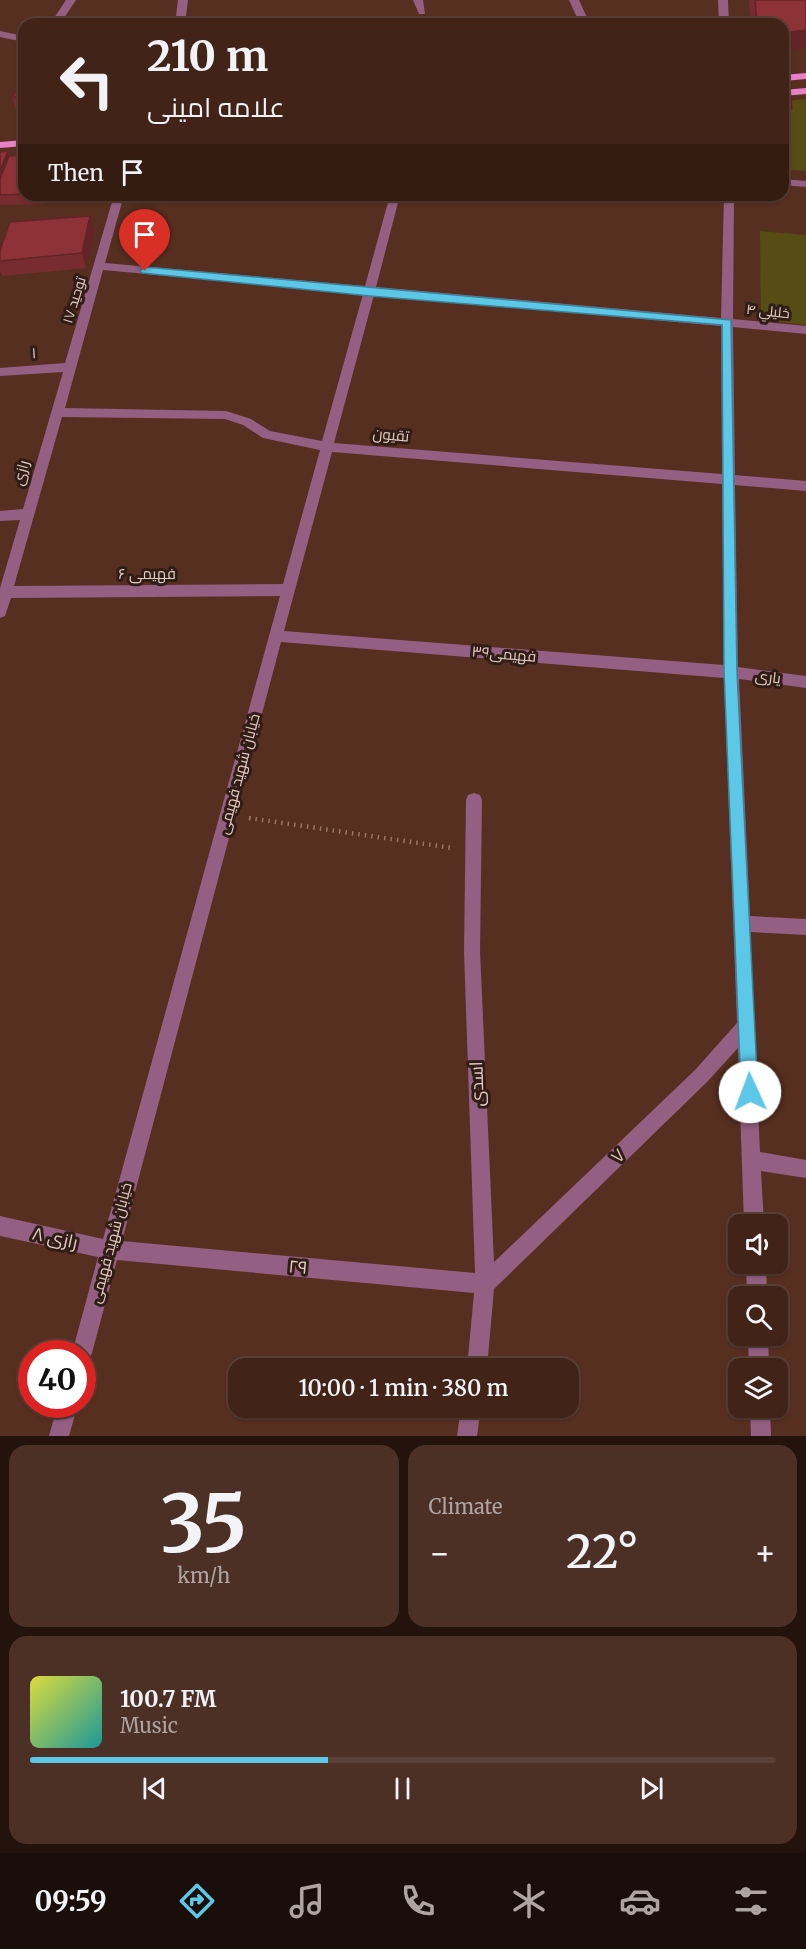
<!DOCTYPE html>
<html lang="en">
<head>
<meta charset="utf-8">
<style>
  :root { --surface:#412318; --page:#4c2f25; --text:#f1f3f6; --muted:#aea4a2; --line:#5a4037; --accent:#5cc7e7 }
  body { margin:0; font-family:Merriweather,Cairo,serif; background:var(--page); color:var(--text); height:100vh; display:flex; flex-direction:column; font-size:22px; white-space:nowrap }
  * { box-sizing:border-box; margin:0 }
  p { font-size:20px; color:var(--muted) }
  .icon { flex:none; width:33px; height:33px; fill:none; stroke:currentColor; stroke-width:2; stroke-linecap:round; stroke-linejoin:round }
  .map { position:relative; height:1436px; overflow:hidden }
  .details { display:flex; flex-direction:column; gap:9px; padding:9px; background:#24130d; flex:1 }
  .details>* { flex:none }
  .top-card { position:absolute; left:18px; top:18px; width:771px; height:183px; border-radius:18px; box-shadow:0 2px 4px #0004,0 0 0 2px var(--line); background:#412318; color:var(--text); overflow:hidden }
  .controls { position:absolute; left:728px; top:1214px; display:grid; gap:12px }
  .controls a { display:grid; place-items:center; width:60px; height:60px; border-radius:12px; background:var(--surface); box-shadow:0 2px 4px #0004,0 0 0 2px var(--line); font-size:30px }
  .speed { position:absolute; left:18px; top:1340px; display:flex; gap:12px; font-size:30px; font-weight:700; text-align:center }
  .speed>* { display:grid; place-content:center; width:78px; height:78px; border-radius:50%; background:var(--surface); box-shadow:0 2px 4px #0004,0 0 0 2px var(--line); line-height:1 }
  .speed .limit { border:9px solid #d22; background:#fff; color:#111 }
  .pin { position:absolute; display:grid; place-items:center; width:51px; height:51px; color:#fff; margin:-62px -26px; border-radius:50% 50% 50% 0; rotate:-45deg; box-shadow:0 0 6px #0007 }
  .pin .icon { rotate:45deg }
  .me { position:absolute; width:66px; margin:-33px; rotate:358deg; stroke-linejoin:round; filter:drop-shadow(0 0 4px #0008) }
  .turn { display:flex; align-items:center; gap:21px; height:126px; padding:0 30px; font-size:27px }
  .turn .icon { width:78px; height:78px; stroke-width:2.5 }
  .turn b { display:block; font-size:42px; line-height:51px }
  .then { display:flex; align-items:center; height:57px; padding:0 30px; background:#0003; gap:12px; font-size:22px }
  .big { font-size:45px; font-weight:600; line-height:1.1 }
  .details .card { flex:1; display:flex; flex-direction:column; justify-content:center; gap:9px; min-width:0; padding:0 21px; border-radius:18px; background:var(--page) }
  .details .dial { align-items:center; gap:0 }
  .dial b { font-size:78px; line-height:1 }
  .song { display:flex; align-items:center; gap:18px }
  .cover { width:72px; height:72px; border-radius:9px; background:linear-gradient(135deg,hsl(60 70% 55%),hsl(180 70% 35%)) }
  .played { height:6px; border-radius:3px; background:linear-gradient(90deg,var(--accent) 40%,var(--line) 40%) }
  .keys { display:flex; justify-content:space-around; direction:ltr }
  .heat { display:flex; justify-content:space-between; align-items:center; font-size:33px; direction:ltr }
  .details .tiles { flex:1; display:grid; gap:9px; grid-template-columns:1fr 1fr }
  .card:last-child { grid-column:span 2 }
  .trip { position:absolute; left:228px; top:1358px; width:351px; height:60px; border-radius:18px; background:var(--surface); box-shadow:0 2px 4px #0004,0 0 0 2px var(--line); font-weight:600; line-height:60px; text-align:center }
  .tab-bar { display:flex; height:96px; justify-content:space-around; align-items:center; background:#1a0e0a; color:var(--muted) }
  .tab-bar .icon { width:42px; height:42px }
  .tab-bar .current { color:var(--accent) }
  .tab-bar b { font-size:27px; color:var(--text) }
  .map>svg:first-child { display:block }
  .green { fill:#564d14 }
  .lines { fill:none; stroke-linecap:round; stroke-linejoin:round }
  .path-far1 { stroke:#98776a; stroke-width:4; stroke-dasharray:1.5 4.5; stroke-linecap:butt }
  .path { stroke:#98776a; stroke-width:4.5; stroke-dasharray:1.5 5; stroke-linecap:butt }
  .minor { fill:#935f82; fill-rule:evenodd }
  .major { fill:#e87fc7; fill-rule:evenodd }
  .wall { fill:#792c30 }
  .shaded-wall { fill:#632427 }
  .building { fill:#8d3338; stroke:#632427; stroke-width:1.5 }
  .route { fill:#5cc7e7; stroke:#3c8196; stroke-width:1.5 }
  .labels { text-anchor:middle; stroke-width:6; stroke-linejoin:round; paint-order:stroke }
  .far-street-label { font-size:14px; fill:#e6ccc3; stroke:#301d16 }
  .street-label { font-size:15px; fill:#e6ccc3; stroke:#301d16 }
  .near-street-label { font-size:18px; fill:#e6ccc3; stroke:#301d16 }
</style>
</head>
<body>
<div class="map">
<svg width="806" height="1436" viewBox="0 0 806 1436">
  <rect width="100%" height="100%" fill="#572f20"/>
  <path class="green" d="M806,99V171L783,169V119L787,101Z
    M760,231L806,235V325L761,320Z"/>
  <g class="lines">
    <path class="path-far1" d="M249,818L254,819"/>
    <path class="path" d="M249,818L452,848"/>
    <path class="minor" d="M66,0H76L60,24H50Z
      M178,0H188L185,24H175Z
      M413,0H423L425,14H419Z
      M569,0H579L590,24H580Z
      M718,0H728L729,24H719Z
      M0,31L24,36V42L0,37Z
      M783,179L806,181V187L783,185Z
      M114,195H124L105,263L365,286L390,195H400L376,287L721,318L724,195H734L733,319L806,326V334L733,327L735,475L806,481V491L735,485L738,667L806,676V688L739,679L750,916L806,919V935L750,932L760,1152L806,1160V1178L761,1171L764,1224H744L738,1048L707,1082L494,1289L487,1368H467L474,1293L117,1260L92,1353L89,1360L82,1363V1353H72L98,1257L0,1236V1216L103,1239L280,596L11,598L5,616L0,618V588L20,520L0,521V511L23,509L63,372L0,376V368L65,363ZM103,270L363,294L322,441L270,431L251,419L226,411L65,408ZM374,295L721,326L722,474L334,443ZM62,417L225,419L243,425L263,438L320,450L283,584L14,586ZM332,452L722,484L724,665L284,631ZM281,642L724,678L737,1023L695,1070L494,1262L480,951L482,800L480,795L474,793L468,795L466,800L464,951L475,1273L122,1241Z
      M746,1263H766L767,1296H747Z
      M748,1335H768L769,1368H749Z
      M58,1404H78L69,1436H49Z
      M461,1407H481L477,1436H457Z
      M750,1407H770L771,1436H751Z"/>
    <path class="major" d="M806,73V79L783,81V75Z
      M806,88V94L783,96V90Z
      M24,140V146L0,148V142Z"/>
  </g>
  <path class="wall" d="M749,0H806L783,24H751Z
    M24,78V112H17L12,97Z
    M783,91L792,109L788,119H783Z
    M8,151L9,156L24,155V195H47L45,204L0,205V152Z
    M95,231L86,268L2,276L0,271V250Z"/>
  <path class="shaded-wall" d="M806,30V48L783,51V33Z
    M8,151L13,166L0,195V171Z
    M42,195H47L45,204Z
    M90,216L95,231L86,268L82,253Z"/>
  <path class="building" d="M755,0H806V30L783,33V24H757Z
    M24,78V97H12Z
    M790,90L792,109L783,108V91Z
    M8,151L0,171V152Z
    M24,155V194L0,195V179L9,156Z
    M90,216L82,253L0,261V250L10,222Z"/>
  <path class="route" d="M145,267L731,320L737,672L758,1092L756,1098L750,1101L744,1098L741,1092L724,672L722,325L370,296L142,273L140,271Z"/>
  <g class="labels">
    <g class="far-street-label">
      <text transform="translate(74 300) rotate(-73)" y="5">توحید ۱۷</text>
      <text transform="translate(768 311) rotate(6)" y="5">خليلي ۴</text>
    </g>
    <g class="street-label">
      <text transform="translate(34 353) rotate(-4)" y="5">۱</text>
      <text transform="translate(391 435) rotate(5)" y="5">تقیون</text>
      <text transform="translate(21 473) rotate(-75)" y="5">رازی</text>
      <text x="147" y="579">فهیمی ۶</text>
      <text transform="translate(504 654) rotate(5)" y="5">فهیمی۳۹</text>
      <text transform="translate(768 677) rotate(7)" y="5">یاری</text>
      <text transform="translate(239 774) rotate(-75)" y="5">خیابان شهید فهیمی</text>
      <text transform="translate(111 1243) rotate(-75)" y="5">خیابان شهید فهیمی</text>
    </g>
    <g class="near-street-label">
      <text transform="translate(477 1084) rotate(-92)" y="6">اسدی</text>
      <text transform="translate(618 1156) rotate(-44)" y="6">۷</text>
      <text transform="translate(55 1238) rotate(12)" y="6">رازی ۸</text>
      <text transform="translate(298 1267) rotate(5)" y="6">۲۹</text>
    </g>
  </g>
</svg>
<div class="controls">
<a><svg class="icon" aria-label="sound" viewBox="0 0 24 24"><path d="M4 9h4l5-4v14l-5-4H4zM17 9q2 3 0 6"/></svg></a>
<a><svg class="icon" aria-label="search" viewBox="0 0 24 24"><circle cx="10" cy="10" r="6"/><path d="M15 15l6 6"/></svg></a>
<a><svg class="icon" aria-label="layers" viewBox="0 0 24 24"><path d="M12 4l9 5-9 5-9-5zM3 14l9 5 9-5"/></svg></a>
</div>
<div class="speed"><div class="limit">40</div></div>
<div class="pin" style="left:145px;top:271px;background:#d93025"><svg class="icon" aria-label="arrive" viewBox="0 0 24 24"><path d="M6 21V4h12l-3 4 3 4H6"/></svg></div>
<svg class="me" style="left:750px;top:1092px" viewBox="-20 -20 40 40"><circle r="19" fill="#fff"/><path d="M0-13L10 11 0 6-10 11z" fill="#5cc7e7"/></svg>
<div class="trip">10:00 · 1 min · 380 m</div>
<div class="top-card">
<div class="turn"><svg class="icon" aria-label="left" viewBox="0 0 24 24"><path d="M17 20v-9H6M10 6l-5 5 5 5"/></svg><div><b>210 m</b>علامه امینی</div></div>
<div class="then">Then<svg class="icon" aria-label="arrive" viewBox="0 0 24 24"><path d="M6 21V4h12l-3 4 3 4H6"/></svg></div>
</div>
</div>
<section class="details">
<div class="tiles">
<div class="card dial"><b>35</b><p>km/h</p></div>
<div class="card"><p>Climate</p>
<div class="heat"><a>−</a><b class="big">22°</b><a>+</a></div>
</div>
<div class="card">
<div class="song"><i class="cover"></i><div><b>100.7 FM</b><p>Music</p></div></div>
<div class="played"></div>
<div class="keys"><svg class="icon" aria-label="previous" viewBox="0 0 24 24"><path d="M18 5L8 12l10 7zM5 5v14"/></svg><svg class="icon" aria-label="pause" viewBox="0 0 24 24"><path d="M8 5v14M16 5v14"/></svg><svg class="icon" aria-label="next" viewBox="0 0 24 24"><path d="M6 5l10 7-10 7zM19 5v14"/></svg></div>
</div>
</div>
</section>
<nav class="tab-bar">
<b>09:59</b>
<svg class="icon current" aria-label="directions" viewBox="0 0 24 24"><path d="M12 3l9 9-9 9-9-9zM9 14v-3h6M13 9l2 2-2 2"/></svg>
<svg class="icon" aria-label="music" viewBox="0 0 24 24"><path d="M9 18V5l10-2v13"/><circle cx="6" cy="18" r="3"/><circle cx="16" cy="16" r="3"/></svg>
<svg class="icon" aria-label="phone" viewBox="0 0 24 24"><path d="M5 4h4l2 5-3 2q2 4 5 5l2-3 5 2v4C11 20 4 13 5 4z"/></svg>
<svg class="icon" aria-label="climate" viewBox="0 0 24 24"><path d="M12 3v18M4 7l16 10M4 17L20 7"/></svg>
<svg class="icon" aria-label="car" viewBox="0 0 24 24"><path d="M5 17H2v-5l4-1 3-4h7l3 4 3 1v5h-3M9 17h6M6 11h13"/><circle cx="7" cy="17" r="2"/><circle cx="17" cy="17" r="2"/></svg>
<svg class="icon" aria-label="filters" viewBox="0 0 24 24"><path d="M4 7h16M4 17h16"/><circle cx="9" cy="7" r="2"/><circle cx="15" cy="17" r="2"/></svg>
</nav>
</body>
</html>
